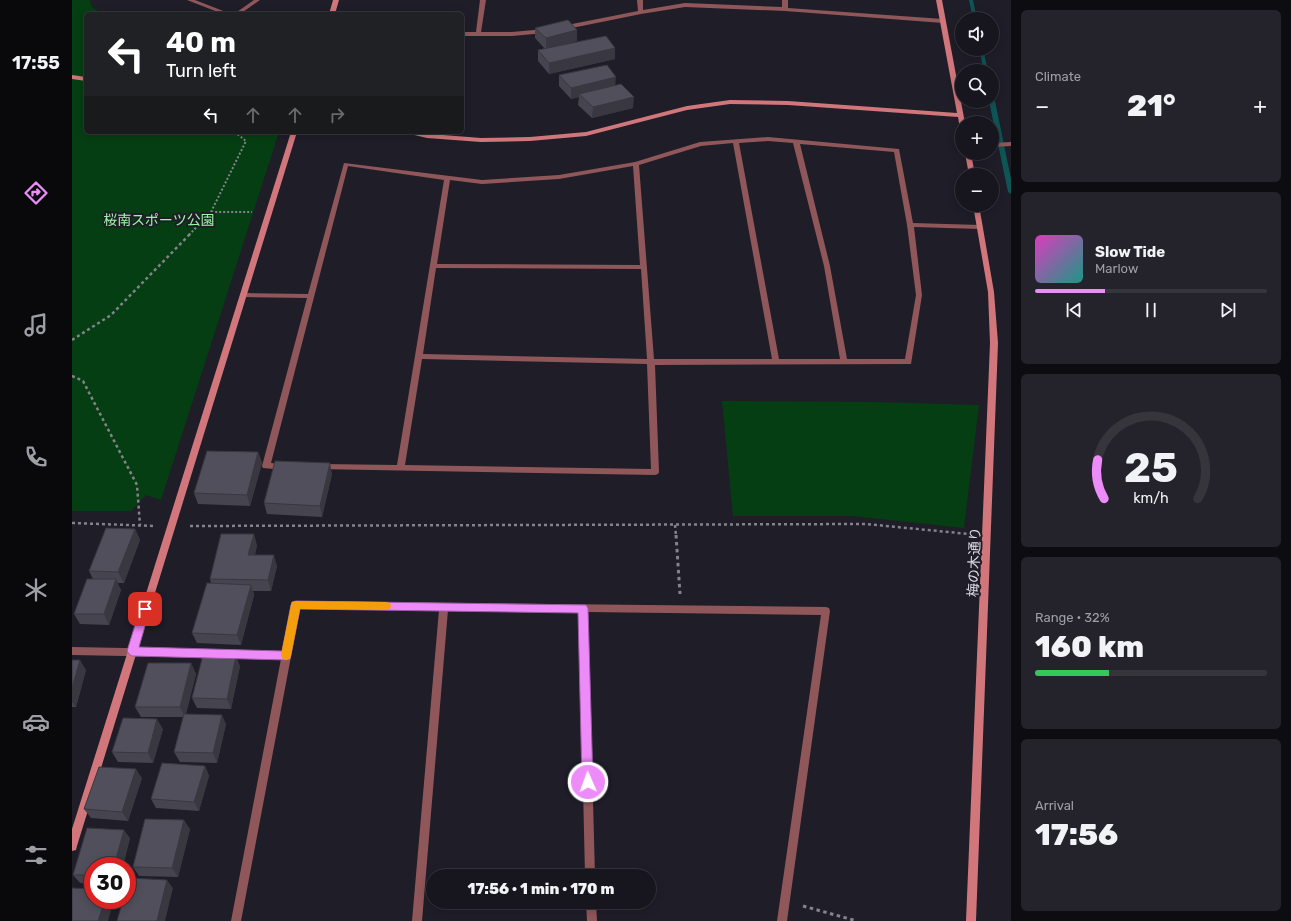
<!DOCTYPE html>
<html lang="en">
<head>
<meta charset="utf-8">
<style>
  :root { --surface:#17161e; --page:#24232b; --text:#f1f3f6; --muted:#9e9fa4; --line:#36353c; --accent:#ed8cf9 }
  body { margin:0; font-family:Rubik,"Noto Sans JP",sans-serif; background:var(--page); color:var(--text); height:100vh; display:flex; flex-direction:column; font-size:15px; white-space:nowrap }
  * { box-sizing:border-box; margin:0 }
  p { font-size:13px; color:var(--muted) }
  .icon { flex:none; width:22px; height:22px; fill:none; stroke:currentColor; stroke-width:2; stroke-linecap:round; stroke-linejoin:round }
  .map { position:relative; flex:1; overflow:hidden }
  .sheet { display:flex; flex-direction:column; gap:10px; padding:10px; background:#0d0c10; width:280px }
  .sheet>* { flex:none }
  .banner { position:absolute; left:12px; top:12px; width:380px; height:122px; border-radius:6px; box-shadow:0 2px 10px #0003,0 0 0 1px var(--line); background:#202124; color:#fff; overflow:hidden }
  .buttons { position:absolute; left:883px; top:12px; display:grid; gap:8px }
  .buttons a { display:grid; place-items:center; width:44px; height:44px; border-radius:50%; background:var(--surface); box-shadow:0 2px 10px #0003,0 0 0 1px var(--line); font-size:20px }
  .speed { position:absolute; left:12px; top:857px; display:flex; gap:8px; font-size:20px; font-weight:700; text-align:center }
  .speed>* { display:grid; place-content:center; width:52px; height:52px; border-radius:50%; background:var(--surface); box-shadow:0 2px 10px #0003,0 0 0 1px var(--line); line-height:1 }
  .speed .limit { border:6px solid #d22; background:#fff; color:#111 }
  .pin { position:absolute; display:grid; place-items:center; width:34px; height:34px; color:#fff; margin:-17px; border-radius:8px; box-shadow:0 2px 6px #0006 }
  .me { position:absolute; width:44px; margin:-22px; rotate:358deg; stroke-linejoin:round; filter:drop-shadow(0 0 3px #0008) }
  .turn { display:flex; align-items:center; gap:14px; height:84px; padding:0 16px; font-size:18px }
  .turn .icon { width:52px; height:52px; stroke-width:2.5 }
  .turn b { display:block; font-size:28px; line-height:34px }
  .lanes { display:flex; align-items:center; height:38px; padding:0 16px; background:#0003; justify-content:center; gap:20px; direction:ltr }
  .lanes .off { opacity:.35 }
  .big { font-size:30px; font-weight:800; line-height:1.1 }
  .sheet .widget { flex:1; display:flex; flex-direction:column; justify-content:center; gap:6px; min-width:0; padding:0 14px; border-radius:6px; background:var(--page) }
  .sheet .dial { align-items:center; gap:0 }
  .dial svg { height:104px; overflow:visible; fill:none; stroke:var(--line); stroke-width:7; stroke-linecap:round; text-anchor:middle }
  .dial text { fill:var(--text); stroke:none }
  .song { display:flex; align-items:center; gap:12px }
  .cover { width:48px; height:48px; border-radius:6px; background:linear-gradient(135deg,hsl(310 70% 55%),hsl(170 70% 35%)) }
  .played { height:4px; border-radius:2px; background:linear-gradient(90deg,var(--accent) 30%,var(--line) 30%) }
  .keys { display:flex; justify-content:space-around; direction:ltr }
  .heat { display:flex; justify-content:space-between; align-items:center; font-size:22px; direction:ltr }
  .charge { height:6px; border-radius:3px; background:linear-gradient(90deg,#34c759 32%,var(--line) 0) }
  .trip { position:absolute; left:354px; top:869px; width:230px; height:40px; border-radius:20px; background:var(--surface); box-shadow:0 2px 10px #0003,0 0 0 1px var(--line); font-weight:800; line-height:40px; text-align:center }
  main { display:flex; flex:1; min-height:0 }
  .menu { display:flex; flex-direction:column; width:72px; justify-content:space-around; align-items:center; background:#09090c; color:var(--muted) }
  .menu .icon { width:28px; height:28px }
  .menu .selected { color:var(--accent) }
  .menu b { font-size:18px; color:var(--text) }
  .map>svg:first-child { display:block }
  .green { fill:#063e13 }
  .lines { fill:none; stroke-linecap:round; stroke-linejoin:round }
  .stream { fill:#0e5556; fill-rule:evenodd }
  .path-far2 { stroke:#84838c; stroke-width:2; stroke-dasharray:2 2; stroke-linecap:butt }
  .path-far1 { stroke:#84838c; stroke-width:2.5; stroke-dasharray:3 3; stroke-linecap:butt }
  .path { stroke:#84838c; stroke-width:3; stroke-dasharray:3.5 3.5; stroke-linecap:butt }
  .street { fill:#90575a; fill-rule:evenodd }
  .secondary { fill:#d1767b; fill-rule:evenodd }
  .wall { fill:#46444f }
  .shaded-wall { fill:#393740 }
  .building { fill:#514f5c; stroke:#393740 }
  .route { fill:#ed8cf9; stroke:#9a5ba2 }
  .slow { fill:#f59e0b }
  .labels { text-anchor:middle; stroke-width:4; stroke-linejoin:round; paint-order:stroke }
  .park-label { font-size:14px; fill:#9bf5a5; stroke:#1f1d28 }
  .street-label { font-size:14px; fill:#dedde5; stroke:#1f1d28 }
</style>
</head>
<body>
<main>
<nav class="menu">
<b>17:55</b>
<svg class="icon selected" aria-label="directions" viewBox="0 0 24 24"><path d="M12 3l9 9-9 9-9-9zM9 14v-3h6M13 9l2 2-2 2"/></svg>
<svg class="icon" aria-label="music" viewBox="0 0 24 24"><path d="M9 18V5l10-2v13"/><circle cx="6" cy="18" r="3"/><circle cx="16" cy="16" r="3"/></svg>
<svg class="icon" aria-label="phone" viewBox="0 0 24 24"><path d="M5 4h4l2 5-3 2q2 4 5 5l2-3 5 2v4C11 20 4 13 5 4z"/></svg>
<svg class="icon" aria-label="climate" viewBox="0 0 24 24"><path d="M12 3v18M4 7l16 10M4 17L20 7"/></svg>
<svg class="icon" aria-label="car" viewBox="0 0 24 24"><path d="M5 17H2v-5l4-1 3-4h7l3 4 3 1v5h-3M9 17h6M6 11h13"/><circle cx="7" cy="17" r="2"/><circle cx="17" cy="17" r="2"/></svg>
<svg class="icon" aria-label="filters" viewBox="0 0 24 24"><path d="M4 7h16M4 17h16"/><circle cx="9" cy="7" r="2"/><circle cx="15" cy="17" r="2"/></svg>
</nav>
<div class="map">
<svg width="939" height="921" viewBox="0 0 939 921">
  <rect width="100%" height="100%" fill="#1f1d28"/>
  <path class="green" d="M0,0H18L20,7L31,14H14V132H207L89,500L74,495L59,511H0Z
    M650,401L803,402L907,405L892,528L780,516H661Z"/>
  <g class="lines">
    <path class="stream" d="M897,0H901L905,19H901Z
      M907,49H911L916,71H912Z
      M920,99L923,101L939,179V194L936,192L917,101H920Z"/>
    <path class="path-far2" d="M139,212L174,141L163,132
      M117,235L139,212H180"/>
    <path class="path-far1" d="M0,340L39,315L118,234
      M0,376L11,381L65,485L68,525
      M0,523L83,526
      M603,525L604,536
      M118,526L794,524L897,534"/>
    <path class="path" d="M604,535L608,594
      M731,906L785,921"/>
    <path class="street" d="M115,0H123L159,14H151Z
      M182,0H188L168,14H162Z
      M408,0H414L409,32H440L473,29L476,31L473,33L440,36H390V32H404Z
      M565,0H571V10L613,3L710,7V0H716V8L871,19L874,21L871,23L713,11L613,7L569,14L490,30L487,28L490,26L566,11Z
      M696,137L827,149L841,223L908,225L911,227L908,229L842,227L850,295L839,364L583,365L587,472L586,474L583,475L245,469L244,467L245,465L248,464L325,465L372,180L276,166L199,463L216,465L217,467L216,469L213,470L191,468L190,466L235,298L171,297L168,295L171,293L236,294L272,163L410,180L487,175L563,162L628,142ZM696,141L721,143L752,266L768,359H707L667,143ZM661,143L700,359H582L567,165L629,146ZM728,144L822,152L835,225L844,295L833,359H775L758,266ZM561,166L568,265L365,264L378,180L410,184L487,179ZM364,268L569,269L575,359L351,354ZM350,359L575,364L579,469L333,465Z
      M939,142V146L920,147V143Z
      M224,601L754,607L757,608L758,611L715,921H705L749,615L516,612L523,876H513L507,612L376,610L350,921H340L367,610L228,609L169,921H159L209,659L0,655V647L211,651L220,605L221,602Z
      M514,902H524L525,921H515Z"/>
    <path class="secondary" d="M261,0H267L263,14H257Z
      M864,0H870L893,123H890V125L887,123L886,117L716,105L658,104L615,110L514,136L458,141L409,142L355,138L334,133L333,132L409,138L458,137L514,132L615,106L658,100L716,101L885,113Z
      M0,75L14,77V81L0,79Z
      M219,132H225L5,846L4,850L0,851V829Z
      M893,153H899L903,175H897Z
      M901,205H907L922,292L926,343L904,921H894L918,343L916,292Z"/>
  </g>
  <path class="wall" d="M463,28L505,41L486,46L543,48V59L477,74L466,61V50L473,49L463,38Z
    M487,75L544,85L561,108L520,118L506,105L507,97L499,99L487,86Z
    M186,452L190,463L178,506L126,504L122,493Z
    M260,474L250,517L195,514L192,503Z
    M63,529L68,540L52,583H45L49,590L37,625L8,624L2,614L21,579L17,571Z
    M185,545L183,555L205,566L199,591H181L182,595L169,645L125,643L120,633L139,583L138,579Z
    M0,660L14,670L4,707H0Z
    M119,663L124,674L114,714L154,724L145,763L108,762L102,752L112,717H69L63,707Z
    M168,666L159,709L125,708L120,698Z
    M91,729L81,763L46,762L40,752Z
    M133,766L137,776L127,811L84,808L79,799Z
    M70,778L56,821L19,818L12,809Z
    M118,829L106,877L67,876L61,867Z
    M58,838L51,866H21V884L8,883L1,875Z"/>
  <path class="shaded-wall" d="M505,30V41L474,49V38Z
    M543,48V59L477,74V63Z
    M544,77L543,88L507,94V97L499,99V88Z
    M562,97L561,108L520,118L521,107Z
    M186,452L190,463L178,506L175,495Z
    M258,463L260,474L250,517L248,506Z
    M63,529L68,540L52,583L46,572Z
    M182,534L185,545L180,566L176,555Z
    M202,555L205,566L199,591L196,580Z
    M44,579L49,590L37,625L32,614Z
    M179,585L182,595L169,645L165,635Z
    M164,656L168,666L159,709L155,699Z
    M8,660L14,670L4,707L0,702V688Z
    M119,663L124,674L113,717L108,707Z
    M150,715L154,724L145,763L141,753Z
    M85,719L91,729L81,763L76,753Z
    M133,766L137,776L127,811L122,802Z
    M64,769L70,778L56,821L50,812Z
    M112,820L118,829L106,877L100,868Z
    M52,830L58,838L51,866H42Z
    M95,880L101,888L93,921H85Z
    M33,900H42L36,921H26Z"/>
  <path class="building" d="M496,20L505,30L474,38L463,28Z
    M534,36L543,48L477,63L466,50Z
    M535,65L544,77L499,88L487,75Z
    M549,84L562,97L521,107L507,94Z
    M135,451L186,452L175,495L122,493Z
    M203,461L258,463L248,506L192,503Z
    M34,528L63,529L46,572L17,571Z
    M149,534H182L176,555H202L196,580L138,579Z
    M15,579H44L32,614H2Z
    M135,583L179,585L165,635L120,633Z
    M131,655L164,656L155,699L120,698Z
    M0,660H8L0,688Z
    M76,663H119L108,707H63Z
    M112,714L150,715L141,753L102,752Z
    M51,718L85,719L76,753L40,752Z
    M90,763L133,766L122,802L79,799Z
    M27,767L64,769L50,812L12,809Z
    M73,819L112,820L100,868L61,867Z
    M15,828L52,830L42,866H21V875H1Z
    M57,878L95,880L85,921H45L51,900H55V886Z
    M0,888L21,889V900H33L26,921H0Z"/>
  <path class="route" d="M224,601L514,605L516,608L521,782L520,785L516,787L512,785L510,782L506,613L228,609L219,655L218,659L214,660L60,656L57,654L55,651L68,609L70,606L73,605L77,606L78,609L67,647L210,651L219,605L220,602Z"/>
  <path class="slow" d="M224,601L314,602L318,603L319,606L318,609L314,610L228,609L219,655L218,659L214,660L211,659L209,655L219,605L220,602Z"/>
  <g class="labels">
    <g class="park-label">
      <text x="87" y="225">桜南スポーツ公園</text>
    </g>
    <g class="street-label">
      <text transform="translate(902 562) rotate(-88)" y="5">梅の木通り</text>
    </g>
  </g>
</svg>
<div class="buttons">
<a><svg class="icon" aria-label="sound" viewBox="0 0 24 24"><path d="M4 9h4l5-4v14l-5-4H4zM17 9q2 3 0 6"/></svg></a>
<a><svg class="icon" aria-label="search" viewBox="0 0 24 24"><circle cx="10" cy="10" r="6"/><path d="M15 15l6 6"/></svg></a>
<a>+</a>
<a>−</a>
</div>
<div class="speed"><div class="limit">30</div></div>
<div class="pin" style="left:73px;top:609px;background:#d93025"><svg class="icon" aria-label="arrive" viewBox="0 0 24 24"><path d="M6 21V4h12l-3 4 3 4H6"/></svg></div>
<svg class="me" style="left:516px;top:782px" viewBox="-20 -20 40 40"><circle r="17" fill="#ed8cf9" stroke="#fff" stroke-width="3"/><path d="M0-11L8 9 0 5-8 9z" fill="#fff"/></svg>
<div class="trip">17:56 · 1 min · 170 m</div>
<div class="banner">
<div class="turn"><svg class="icon" aria-label="left" viewBox="0 0 24 24"><path d="M17 20v-9H6M10 6l-5 5 5 5"/></svg><div><b>40 m</b>Turn left</div></div>
<div class="lanes"><svg class="icon" aria-label="left" viewBox="0 0 24 24"><path d="M17 20v-9H6M10 6l-5 5 5 5"/></svg><svg class="icon off" aria-label="ahead" viewBox="0 0 24 24"><path d="M12 20V5M6 11l6-6 6 6"/></svg><svg class="icon off" aria-label="ahead" viewBox="0 0 24 24"><path d="M12 20V5M6 11l6-6 6 6"/></svg><svg class="icon off" aria-label="right" viewBox="0 0 24 24"><path d="M7 20v-9h11M14 6l5 5-5 5"/></svg></div>
</div>
</div>
<section class="sheet">
<div class="widget"><p>Climate</p>
<div class="heat"><a>−</a><b class="big">21°</b><a>+</a></div>
</div>
<div class="widget">
<div class="song"><i class="cover"></i><div><b>Slow Tide</b><p>Marlow</p></div></div>
<div class="played"></div>
<div class="keys"><svg class="icon" aria-label="previous" viewBox="0 0 24 24"><path d="M18 5L8 12l10 7zM5 5v14"/></svg><svg class="icon" aria-label="pause" viewBox="0 0 24 24"><path d="M8 5v14M16 5v14"/></svg><svg class="icon" aria-label="next" viewBox="0 0 24 24"><path d="M6 5l10 7-10 7zM19 5v14"/></svg></div>
</div>
<div class="widget dial"><svg viewBox="0 0 100 80">
<path d="M14 69A42 42 0 1 1 86 69"/>
<path d="M14 69A42 42 0 0 1 9 39" stroke="#ed8cf9"/>
<text x="50" y="56" font-size="32" font-weight="700">25</text>
<text x="50" y="72" font-size="11">km/h</text>
</svg></div>
<div class="widget"><p>Range · 32%</p><b class="big">160 km</b><div class="charge"></div></div>
<div class="widget"><p>Arrival</p><b class="big">17:56</b></div>
</section>
</main>
</body>
</html>
